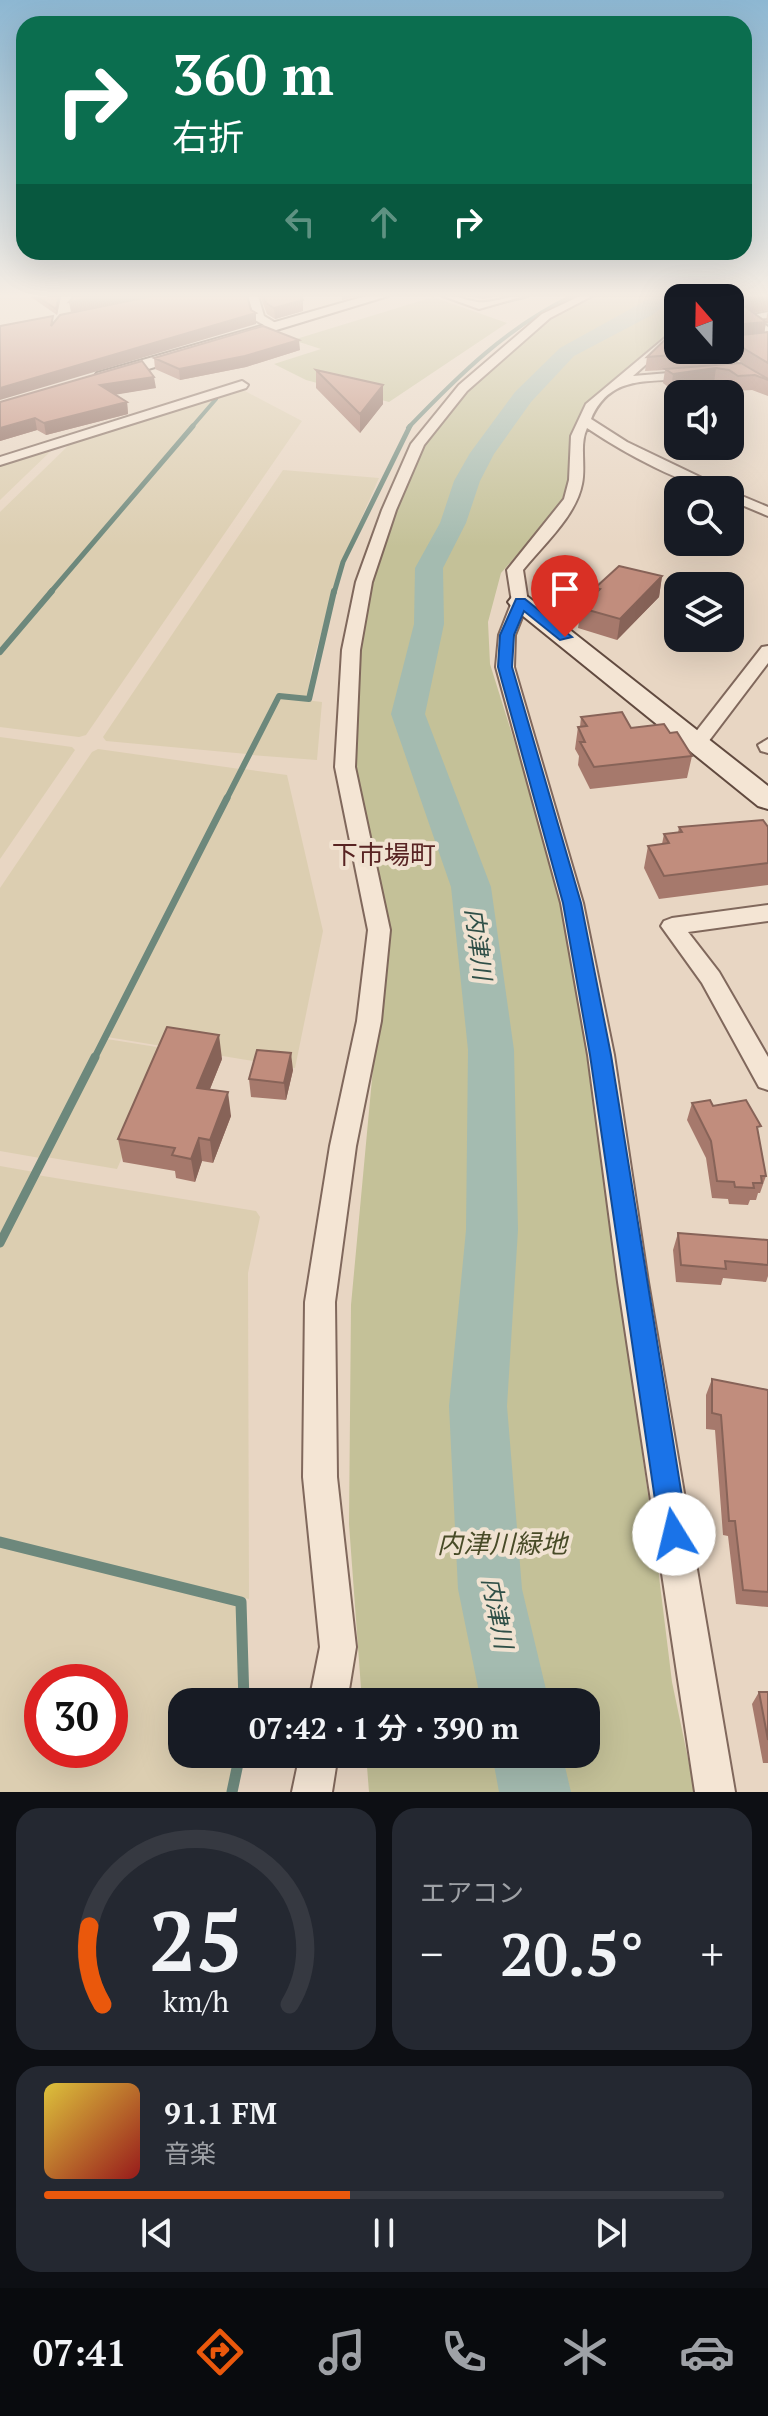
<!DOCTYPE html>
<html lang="ja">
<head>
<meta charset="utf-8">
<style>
  :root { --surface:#171b24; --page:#242831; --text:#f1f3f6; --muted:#9ea1a6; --line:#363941; --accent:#ea580c }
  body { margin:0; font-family:"PT Serif","Noto Sans JP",serif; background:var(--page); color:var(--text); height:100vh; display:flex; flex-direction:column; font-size:30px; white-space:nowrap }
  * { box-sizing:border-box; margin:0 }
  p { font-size:26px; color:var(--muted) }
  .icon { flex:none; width:44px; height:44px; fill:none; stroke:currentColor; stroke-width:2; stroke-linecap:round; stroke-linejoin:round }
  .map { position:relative; height:1792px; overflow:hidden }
  .sheet { display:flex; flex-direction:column; gap:16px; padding:16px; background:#0d0f14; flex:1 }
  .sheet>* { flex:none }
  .banner { position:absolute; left:16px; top:16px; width:736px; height:244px; border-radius:24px; box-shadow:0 8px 32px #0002; background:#0b6e4f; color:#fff; overflow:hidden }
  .needle { width:52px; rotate:340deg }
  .controls { position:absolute; left:664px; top:284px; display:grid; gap:16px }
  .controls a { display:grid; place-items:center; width:80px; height:80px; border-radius:16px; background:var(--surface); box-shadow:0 8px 32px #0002; font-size:40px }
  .speed { position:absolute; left:24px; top:1664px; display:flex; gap:16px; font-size:40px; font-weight:700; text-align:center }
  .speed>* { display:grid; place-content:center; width:104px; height:104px; border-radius:50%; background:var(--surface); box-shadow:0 8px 32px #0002; line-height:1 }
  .speed .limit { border:12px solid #d22; background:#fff; color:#111 }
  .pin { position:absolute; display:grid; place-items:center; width:68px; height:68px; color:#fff; margin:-82px -34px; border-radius:50% 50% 50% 0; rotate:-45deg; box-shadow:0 0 8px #0007 }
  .pin .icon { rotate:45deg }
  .me { position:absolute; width:88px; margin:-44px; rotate:351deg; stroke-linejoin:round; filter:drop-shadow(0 0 6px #0008) }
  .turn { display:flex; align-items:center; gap:28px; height:168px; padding:0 24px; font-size:36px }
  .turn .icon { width:104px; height:104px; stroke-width:2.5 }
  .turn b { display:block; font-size:56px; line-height:68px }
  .lanes { display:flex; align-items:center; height:76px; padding:0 24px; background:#0003; justify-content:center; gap:40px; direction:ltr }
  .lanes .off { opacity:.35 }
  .big { font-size:60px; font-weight:600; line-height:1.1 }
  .sheet .tile { flex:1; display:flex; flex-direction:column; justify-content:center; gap:12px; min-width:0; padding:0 28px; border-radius:24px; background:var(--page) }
  .sheet .dial { align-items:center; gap:0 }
  .dial svg { height:208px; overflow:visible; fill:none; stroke:var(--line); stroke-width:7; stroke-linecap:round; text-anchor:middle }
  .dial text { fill:var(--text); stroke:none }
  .song { display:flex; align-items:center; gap:24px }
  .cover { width:96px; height:96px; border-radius:12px; background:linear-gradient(135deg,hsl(50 70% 55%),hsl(0 70% 35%)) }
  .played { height:8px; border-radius:4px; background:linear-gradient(90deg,var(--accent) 45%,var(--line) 45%) }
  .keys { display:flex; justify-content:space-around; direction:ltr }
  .heat { display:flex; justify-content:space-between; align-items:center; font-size:44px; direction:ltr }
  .sheet .tiles { flex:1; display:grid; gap:16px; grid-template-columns:1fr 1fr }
  .tile:last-child { grid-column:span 2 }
  .trip { position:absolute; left:168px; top:1688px; width:432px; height:80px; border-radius:24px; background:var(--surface); box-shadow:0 8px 32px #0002; font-weight:600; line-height:80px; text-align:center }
  .menu { display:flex; height:128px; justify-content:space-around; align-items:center; background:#090b0e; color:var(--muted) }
  .menu .icon { width:56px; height:56px }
  .menu .current { color:var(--accent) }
  .menu b { font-size:36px; color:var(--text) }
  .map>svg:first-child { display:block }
  .farmland { fill:#dcceb1; fill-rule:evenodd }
  .green { fill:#c4c198 }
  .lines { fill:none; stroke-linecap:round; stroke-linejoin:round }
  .stream-far5 { stroke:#6d887c; stroke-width:4 }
  .stream-far4 { stroke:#6d887c; stroke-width:5 }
  .stream-far3 { stroke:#6d887c; stroke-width:6 }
  .stream-far2 { stroke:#6d887c; stroke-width:7 }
  .stream-far1 { stroke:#6d887c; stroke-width:9 }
  .stream { stroke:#6d887c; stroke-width:11 }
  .river { fill:#a4bbb0; fill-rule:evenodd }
  .street-casing { stroke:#80685c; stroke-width:4 }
  .secondary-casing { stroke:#614a3f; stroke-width:4 }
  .street { fill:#f4e5d4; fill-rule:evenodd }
  .secondary { fill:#f4e5d4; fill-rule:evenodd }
  .wall { fill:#a6796c; fill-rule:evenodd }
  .shaded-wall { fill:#876358 }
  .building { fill:#c18d7d; stroke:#876358; stroke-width:2 }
  .route { fill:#1a73e8; stroke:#114b97; stroke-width:2 }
  .labels { text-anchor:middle; stroke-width:8; stroke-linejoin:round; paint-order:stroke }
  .water-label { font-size:24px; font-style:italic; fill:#2f4f47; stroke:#f0e2d1 }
  .quarter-label { font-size:26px; fill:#582423; stroke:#f0e2d1 }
  .near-park-label { font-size:26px; font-style:italic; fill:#484b27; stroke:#f0e2d1 }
</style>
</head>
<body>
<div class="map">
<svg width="768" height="1792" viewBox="0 0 768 1792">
  <rect width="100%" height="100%" fill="#e8d6c3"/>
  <path class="farmland" d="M241,389L302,421L86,735L79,737L0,727V653L222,394Z
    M219,395L0,650V512L73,441Z
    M54,448L0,500V464Z
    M283,470L379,478L342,562L313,661L307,698L278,695L247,754L106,741L103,737Z
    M280,697L322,702L317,760L252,755Z
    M0,737L72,747L75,750L0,859Z
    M98,749L240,769L40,1158L0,1151V888L92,752Z
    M244,769L287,775L323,931L295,1068L107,1037Z
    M107,1039L169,1049L117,1169L46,1157Z
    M0,1166L34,1172L0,1238Z
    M37,1175L256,1211L260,1217L248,1273L249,1599L0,1538V1247Z
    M0,1545L240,1605L242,1702H182V1754H237L229,1792H0ZM42,1682H110V1750H42Z"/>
  <path class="green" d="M592,296H720L678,298V327L598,392L584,408L571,435L569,481L565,500L501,573L488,622L490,664L565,903L656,1552L672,1682L695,1792H369L366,1754H586V1702H362L349,1524L351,1305L386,928L350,757L356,659L365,604L385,535L423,445L445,411L482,374L549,317Z
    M433,297L507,323L389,402L306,380L274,364L321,349L293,340Z"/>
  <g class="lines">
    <path class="stream-far5" d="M495,304L528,296
      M191,428L216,399
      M408,428C458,376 507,327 572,296"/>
    <path class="stream-far4" d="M50,593L193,426
      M334,593L343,562L410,426"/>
    <path class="stream-far3" d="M0,652L52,591
      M226,800L279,696L309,699L334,591"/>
    <path class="stream-far2" d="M94,1059L227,798"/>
    <path class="stream-far1" d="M0,1243L95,1057"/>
    <path class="stream" d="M0,1542L241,1602L244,1702
      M232,1792L240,1754"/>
    <path class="river" d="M654,296H675L652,315L574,356L531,402L494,454L480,481L466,523L443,568L444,624L425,714L491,887L514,1050L518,1230L507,1406L522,1589L549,1702H481L458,1589L449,1406L466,1230L468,1050L451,887L391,714L414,624L415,568L440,523L454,481L470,453L515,392L560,348Z
      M492,1754H562L571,1792H499Z"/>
    <defs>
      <path id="street" d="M248,296H258L264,316L279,325V329H271L255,320Z
        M443,296C456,295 464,300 477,302C491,304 509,295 524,296L479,309Z
        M580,296H592L550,318L467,391L424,445L396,510L372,582L360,650L355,767L390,930L381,1021L356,1146L335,1302L337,1477L356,1647L347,1702H309L320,1647L303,1477L305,1302L330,1146L357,1021L368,930L335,767L342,650L356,582L382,510L411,444L459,385L542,314Z
        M768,312V318L758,319L768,327V335L743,317Z
        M678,327V336L633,376L693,371L699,375L697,377C655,385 612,370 591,419L627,442L727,490C688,490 620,450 587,428C579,445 586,465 582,484C576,516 543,545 523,570L528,602L515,635L514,667L583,903L614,1055L648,1282L735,1792H695L618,1282L588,1055L561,903L496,667L499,635L512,602L507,570L564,499L569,480L571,436L586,404Z
        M702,350H716L768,383V392Z
        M242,381L248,385L246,388L0,465V457Z
        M730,491L768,507V516L730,500Z
        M768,646V663L705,746H691L689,742L691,738L762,647Z
        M768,739V753L761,751L758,745Z
        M768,905V921L688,932L719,972L768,1057V1090L759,1087L702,983L661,926L664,921L672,918Z
        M300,1754H338L332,1792H292Z"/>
      <path id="secondary" d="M366,296H388L109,381H97L94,377L97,373Z
        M520,595L528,597L768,786V809L758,806L512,607L508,602L512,597Z"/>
    </defs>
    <use href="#street" class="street-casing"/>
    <use href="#secondary" class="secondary-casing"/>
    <use href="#street" class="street"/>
    <use href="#secondary" class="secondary"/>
  </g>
  <path class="wall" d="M31,296H61L57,315L31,297Z
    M260,296H301L303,300V311L275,319L267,314Z
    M467,296H499L482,299Z
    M732,296H768V324L766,322L764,333L768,332V396L752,390L735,391L726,384L714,383L671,389L663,383L665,370L645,371L647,357L678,350H730V300H731ZM768,310L766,321L754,313ZM722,350L756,372L720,365L723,351Z
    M300,350L246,367L180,380L155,369L154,358Z
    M316,370L383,404L360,433L316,388Z
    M156,388L116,394L127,402L128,414L46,435L37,430L0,441V402Z
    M662,576L659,597L617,640L578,628L581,608L594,595L595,588Z
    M581,717L631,728L670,733L692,756L687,778L590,789L578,765L579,756L575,749L578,727H580Z
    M679,827H768V885L659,899L644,868L648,846L662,844L664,834L678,833Z
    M222,1059L210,1089L231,1116L213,1163L202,1161L195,1182L176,1178L175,1171L123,1162L118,1139Z
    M293,1070L286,1100L251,1097L249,1079Z
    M692,1103L713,1106L758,1134L766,1176L760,1193H758L756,1200H750L748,1205L729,1204L728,1199L712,1198L706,1158L687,1120Z
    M678,1233L768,1240V1276L766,1282L723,1278L721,1285L676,1282L673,1250Z
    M712,1379L768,1390V1607L736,1604L728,1536L723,1535L715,1430L706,1429V1395Z
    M759,1692H768V1763H763L752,1704Z"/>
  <path class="shaded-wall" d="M59,296H61L57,315L56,309Z
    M102,296H159L71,312L69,302Z
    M342,296H356L342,300Z
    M483,296H499L482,299Z
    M768,297V310L741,315L743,302Z
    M303,300V311L275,319L274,308Z
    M256,313V324L0,400V388Z
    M766,322L764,335L730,339L732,325Z
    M299,340L300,350L246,367L180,380L179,369Z
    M716,368L714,383L671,389L673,374Z
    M154,377L156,388L102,397L100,385Z
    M383,385V404L360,433V414Z
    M127,402L128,414L46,435L44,423Z
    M35,418L37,430L0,441V428Z
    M662,576L659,597L617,640L620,619Z
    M219,1035L222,1059L201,1111L197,1088Z
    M291,1053L293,1070L286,1100L284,1083Z
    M228,1092L231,1116L213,1163L210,1140Z
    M199,1138L202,1161L195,1182L191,1159Z"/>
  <path class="building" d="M36,296H59L56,309Z
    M74,296H102L69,302Z
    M153,296H247L251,310L256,313L0,388V326L53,316L51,326L60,315Z
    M263,296H301L303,300L274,308L266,303Z
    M746,296H768V297L743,302L744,306L766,322L732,325L731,336L768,332V363L730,340V300L751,299Z
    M263,326L299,340L245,356L179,369L154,358Z
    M676,329H678V350H721L723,351L647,357Z
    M142,361L154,377L100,385L127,402L44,423L35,418L0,428V402Z
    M741,363L768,379V380L755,375L738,376L729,370L716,368L673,374L665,369Z
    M316,370L383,385L360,414Z
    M619,566L662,576L620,619L581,608L600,589L595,588Z
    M622,712L631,728L664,724L670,733L677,732L692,756L594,767L580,742H585L578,727L587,726L581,717Z
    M763,820L768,827V863L664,876L648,846L669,843L664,834L682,832L679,827Z
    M167,1027L219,1035L197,1088L228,1092L210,1140L199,1138L191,1159L172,1155L175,1148L118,1139Z
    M257,1050L291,1053L284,1083L249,1079Z
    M710,1100L713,1106L746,1100L761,1126L757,1127L766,1176H761L762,1183H753L754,1188L735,1187L734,1182L717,1181L711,1141L692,1103Z
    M678,1233L768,1240V1265L725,1261L726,1269L681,1265Z
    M712,1379L768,1390V1592L743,1590L735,1521H729L721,1415L712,1413Z
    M759,1692H768V1740Z"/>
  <linearGradient id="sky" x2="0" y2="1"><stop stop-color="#8db7d2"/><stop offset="0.54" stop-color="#f5ede4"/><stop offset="1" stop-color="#f5ede4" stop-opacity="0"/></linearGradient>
  <rect width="768" height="547" fill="url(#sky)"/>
  <path class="route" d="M516,599H525L572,637L560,640L524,611L514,635L512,667L581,903L611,1055L688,1534L684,1545L674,1549L664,1545L660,1534L590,1055L563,903L498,667L500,635Z"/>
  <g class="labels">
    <g class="water-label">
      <text transform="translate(478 944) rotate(83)" y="8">内津川</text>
      <text transform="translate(497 1613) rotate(79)" y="8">内津川</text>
    </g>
    <g class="quarter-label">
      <text x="384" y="864">下市場町</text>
    </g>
    <g class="near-park-label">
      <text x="502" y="1553">内津川緑地</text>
    </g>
  </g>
</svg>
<div class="controls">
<a><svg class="needle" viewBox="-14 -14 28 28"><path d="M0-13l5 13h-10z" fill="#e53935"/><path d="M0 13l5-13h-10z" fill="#9ea1a6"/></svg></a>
<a><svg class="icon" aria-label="sound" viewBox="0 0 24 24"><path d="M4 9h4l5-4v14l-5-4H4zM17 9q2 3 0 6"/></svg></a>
<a><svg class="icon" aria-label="search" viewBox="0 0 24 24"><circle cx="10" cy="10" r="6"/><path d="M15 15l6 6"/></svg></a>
<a><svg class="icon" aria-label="layers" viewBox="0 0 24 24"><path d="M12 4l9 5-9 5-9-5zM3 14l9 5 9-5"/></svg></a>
</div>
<div class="speed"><div class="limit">30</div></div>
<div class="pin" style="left:565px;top:637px;background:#d93025"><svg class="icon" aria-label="arrive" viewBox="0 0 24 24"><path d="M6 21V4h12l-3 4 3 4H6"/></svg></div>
<svg class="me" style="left:674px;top:1534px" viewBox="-20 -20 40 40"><circle r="19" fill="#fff"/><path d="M0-13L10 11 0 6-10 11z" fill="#1a73e8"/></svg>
<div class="trip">07:42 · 1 分 · 390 m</div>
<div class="banner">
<div class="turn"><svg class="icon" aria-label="right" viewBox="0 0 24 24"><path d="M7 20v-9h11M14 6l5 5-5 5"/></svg><div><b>360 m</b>右折</div></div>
<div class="lanes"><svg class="icon off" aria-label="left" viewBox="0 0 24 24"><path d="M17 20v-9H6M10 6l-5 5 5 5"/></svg><svg class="icon off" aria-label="ahead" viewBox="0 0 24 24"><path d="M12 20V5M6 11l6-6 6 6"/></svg><svg class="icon" aria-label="right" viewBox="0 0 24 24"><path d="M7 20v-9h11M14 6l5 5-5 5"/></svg></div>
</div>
</div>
<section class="sheet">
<div class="tiles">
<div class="tile dial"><svg viewBox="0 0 100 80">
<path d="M14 69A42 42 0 1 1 86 69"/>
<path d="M14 69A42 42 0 0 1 9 39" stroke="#ea580c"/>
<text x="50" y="56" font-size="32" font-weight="700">25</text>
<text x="50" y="72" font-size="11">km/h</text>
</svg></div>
<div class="tile"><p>エアコン</p>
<div class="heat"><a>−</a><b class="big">20.5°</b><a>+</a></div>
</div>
<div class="tile">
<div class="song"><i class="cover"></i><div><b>91.1 FM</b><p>音楽</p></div></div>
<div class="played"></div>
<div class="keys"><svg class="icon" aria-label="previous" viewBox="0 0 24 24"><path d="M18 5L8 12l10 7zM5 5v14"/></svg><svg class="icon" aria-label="pause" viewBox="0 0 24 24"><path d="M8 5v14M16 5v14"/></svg><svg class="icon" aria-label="next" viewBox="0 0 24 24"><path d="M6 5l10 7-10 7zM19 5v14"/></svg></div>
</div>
</div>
</section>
<nav class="menu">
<b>07:41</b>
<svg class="icon current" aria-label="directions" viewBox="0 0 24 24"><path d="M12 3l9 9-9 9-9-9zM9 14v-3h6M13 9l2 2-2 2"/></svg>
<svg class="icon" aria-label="music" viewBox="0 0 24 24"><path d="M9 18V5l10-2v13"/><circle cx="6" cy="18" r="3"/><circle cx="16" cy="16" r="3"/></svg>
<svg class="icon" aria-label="phone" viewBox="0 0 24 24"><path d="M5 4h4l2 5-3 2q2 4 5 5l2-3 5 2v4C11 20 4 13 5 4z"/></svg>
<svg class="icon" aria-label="climate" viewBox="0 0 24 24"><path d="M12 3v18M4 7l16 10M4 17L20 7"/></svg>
<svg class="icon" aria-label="car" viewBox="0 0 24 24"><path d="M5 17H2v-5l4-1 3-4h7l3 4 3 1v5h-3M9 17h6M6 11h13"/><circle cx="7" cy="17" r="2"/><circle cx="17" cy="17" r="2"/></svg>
</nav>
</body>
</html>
